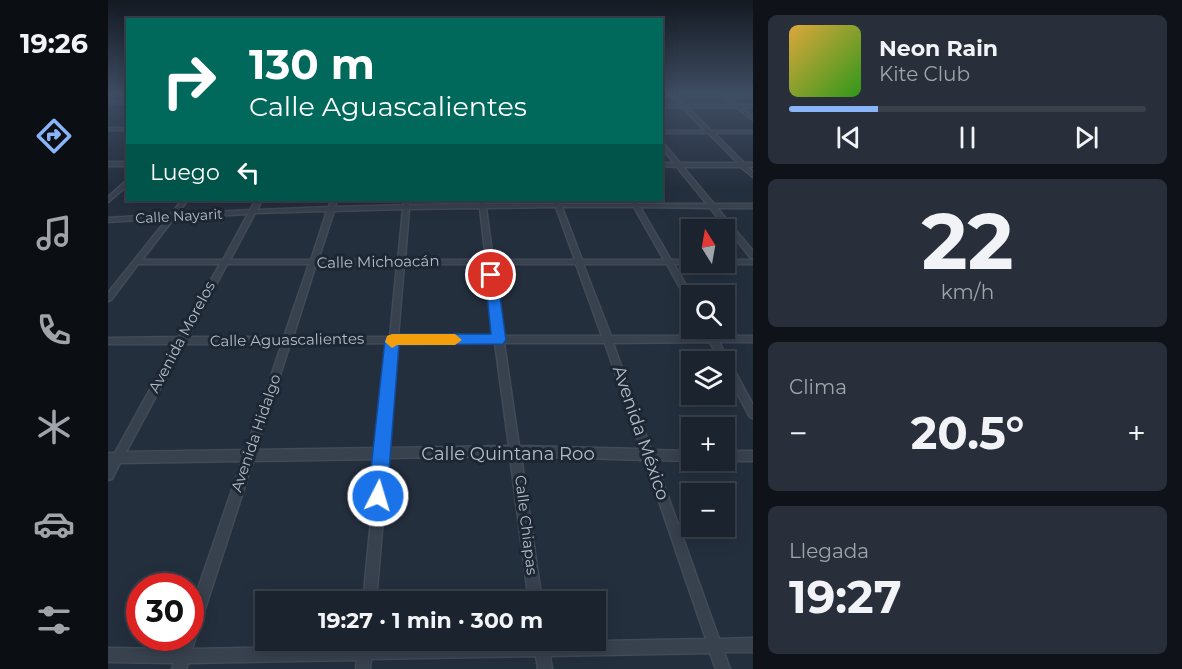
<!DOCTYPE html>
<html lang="es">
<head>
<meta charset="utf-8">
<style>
  :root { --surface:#1b232e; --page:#282f3a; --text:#f1f3f6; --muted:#a0a4aa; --line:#39404a; --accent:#8ab4f8 }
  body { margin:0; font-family:Montserrat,sans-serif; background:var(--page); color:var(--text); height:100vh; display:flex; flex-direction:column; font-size:22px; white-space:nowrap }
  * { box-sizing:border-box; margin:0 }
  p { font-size:20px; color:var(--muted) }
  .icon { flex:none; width:33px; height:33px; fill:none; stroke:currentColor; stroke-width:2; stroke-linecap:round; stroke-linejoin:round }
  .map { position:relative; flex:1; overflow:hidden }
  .sheet { display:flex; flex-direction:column; gap:15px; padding:15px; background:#0f1319; width:429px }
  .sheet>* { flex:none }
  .top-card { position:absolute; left:18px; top:18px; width:537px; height:183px; border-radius:0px; box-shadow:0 3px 15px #0003,0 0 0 2px var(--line); background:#00695c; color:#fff; overflow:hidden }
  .needle { width:39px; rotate:349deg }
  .buttons { position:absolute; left:573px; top:219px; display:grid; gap:12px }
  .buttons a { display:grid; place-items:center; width:54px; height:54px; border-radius:0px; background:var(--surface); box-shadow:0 3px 15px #0003,0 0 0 2px var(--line); font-size:30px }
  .speed { position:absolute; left:18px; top:573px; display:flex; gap:12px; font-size:30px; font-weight:700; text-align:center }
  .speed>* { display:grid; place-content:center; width:78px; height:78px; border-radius:50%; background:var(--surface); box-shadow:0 3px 15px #0003,0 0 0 2px var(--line); line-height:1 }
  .speed .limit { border:9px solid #d22; background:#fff; color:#111 }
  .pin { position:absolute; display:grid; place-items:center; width:51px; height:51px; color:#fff; margin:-26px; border:3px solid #fff; border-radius:50%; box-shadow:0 2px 6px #0007 }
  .me { position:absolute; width:66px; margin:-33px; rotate:5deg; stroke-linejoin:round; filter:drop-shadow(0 0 4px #0008) }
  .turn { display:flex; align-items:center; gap:21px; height:126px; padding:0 24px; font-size:27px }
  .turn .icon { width:78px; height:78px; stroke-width:2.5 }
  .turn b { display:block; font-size:42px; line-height:51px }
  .then { display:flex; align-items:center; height:57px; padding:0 24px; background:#0003; gap:12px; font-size:22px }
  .big { font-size:45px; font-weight:700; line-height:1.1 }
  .sheet .tile { flex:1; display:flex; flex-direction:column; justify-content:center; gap:9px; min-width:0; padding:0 21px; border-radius:9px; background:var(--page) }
  .sheet .dial { align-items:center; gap:0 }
  .dial b { font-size:78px; line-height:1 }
  .song { display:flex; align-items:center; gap:18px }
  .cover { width:72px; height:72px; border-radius:9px; background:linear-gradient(135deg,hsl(40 70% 55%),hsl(110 70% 35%)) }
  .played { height:6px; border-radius:3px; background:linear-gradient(90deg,var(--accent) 25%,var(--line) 25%) }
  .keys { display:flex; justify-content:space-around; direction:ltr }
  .heat { display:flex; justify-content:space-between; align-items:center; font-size:33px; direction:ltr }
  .trip { position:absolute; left:147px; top:591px; width:351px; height:60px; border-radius:0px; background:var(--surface); box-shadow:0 3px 15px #0003,0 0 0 2px var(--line); font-weight:700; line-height:60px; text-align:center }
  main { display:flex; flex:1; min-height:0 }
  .tabs { display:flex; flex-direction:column; width:108px; justify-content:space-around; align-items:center; background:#0b0e12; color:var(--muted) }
  .tabs .icon { width:42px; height:42px }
  .tabs .active { color:var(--accent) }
  .tabs b { font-size:27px; color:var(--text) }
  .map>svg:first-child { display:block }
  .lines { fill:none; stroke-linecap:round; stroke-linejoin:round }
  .street-casing { stroke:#414a57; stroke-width:3 }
  .street { fill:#38414e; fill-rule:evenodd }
  .route { fill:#1a73e8; stroke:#114b97; stroke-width:1.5 }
  .slow { fill:#f59e0b }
  .labels { text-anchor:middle; stroke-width:6; stroke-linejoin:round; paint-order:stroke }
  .far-street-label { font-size:14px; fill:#b4bcc9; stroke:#1d2633 }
  .street-label { font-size:15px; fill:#b4bcc9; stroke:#1d2633 }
  .near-street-label { font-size:18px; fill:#b4bcc9; stroke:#1d2633 }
</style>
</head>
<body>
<main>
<nav class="tabs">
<b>19:26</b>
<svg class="icon active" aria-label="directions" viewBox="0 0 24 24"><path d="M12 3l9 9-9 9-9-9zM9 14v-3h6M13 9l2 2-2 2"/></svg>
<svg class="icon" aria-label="music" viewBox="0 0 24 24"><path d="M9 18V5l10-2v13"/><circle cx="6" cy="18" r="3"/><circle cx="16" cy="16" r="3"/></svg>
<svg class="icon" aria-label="phone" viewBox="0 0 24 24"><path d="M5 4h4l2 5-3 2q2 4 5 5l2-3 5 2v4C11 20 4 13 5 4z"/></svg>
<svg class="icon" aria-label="climate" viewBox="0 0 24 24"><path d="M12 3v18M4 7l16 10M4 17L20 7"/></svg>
<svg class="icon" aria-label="car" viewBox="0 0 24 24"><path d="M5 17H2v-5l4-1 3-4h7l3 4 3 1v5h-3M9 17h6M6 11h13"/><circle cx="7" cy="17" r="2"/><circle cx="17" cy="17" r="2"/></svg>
<svg class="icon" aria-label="filters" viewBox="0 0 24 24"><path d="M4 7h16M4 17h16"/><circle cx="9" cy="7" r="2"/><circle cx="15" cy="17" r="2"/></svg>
</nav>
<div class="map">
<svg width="645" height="669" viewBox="0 0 645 669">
  <rect width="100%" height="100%" fill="#242f3e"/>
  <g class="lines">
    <defs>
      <path id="street" d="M2,94H7L0,99V96Z
        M561,94H566L576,105H625L612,94L619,96L645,95V97L622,98L630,105H645V107H633L645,117V120L628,107H579L603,131H645V133H606L636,163H645V167H639L645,172V177L633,167H575L606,204H645V208H609L645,251V258H643L602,208L532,207L563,260H584V262H587L584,264H566L584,296V305L581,304L559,264H475L503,336H599L595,328H603L607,336H645V342H611L645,405V418L642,417L616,369V362H612L602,342L505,343L543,450L584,451V460H586L584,461L547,460L611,639L645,638V652H616L622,669H608L602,653L442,656L444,669H430L428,656L263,659L262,669H248L249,660L80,663L78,669H64L66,663L0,662V648L71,649L74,638H82V612L134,461L12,463L4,479L0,480V453H7L67,344H0V338L71,337L112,264H30L3,300L0,301V293L60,218L0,222V218L63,214L74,200H80L69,214L142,210L148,200H154L149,210L221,207L223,200H229L227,207L296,205V200H302L301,205L372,204L371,200H377V204H446L445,200H451L452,204H524L522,200H528L530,204H599L569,167L554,166V163H566L554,148V144H556L572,163H630L600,133H554V131H597L574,107H554V105H572ZM448,207L467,260H385L378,208ZM454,207H526L556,260H474ZM372,208L378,260H297L301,209ZM295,209L290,260H210L226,211ZM219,211L203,260H122L147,213ZM140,214L115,260H34L66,218ZM119,264H201L176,337H80ZM208,264H289L282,337H185ZM296,264H378L386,336L290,337ZM385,264H468L494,336H395ZM281,343L270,448L148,450L182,344ZM290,343H387L401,446L281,448ZM396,343H497L533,449L411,446ZM76,344H174L138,450L18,452ZM402,456L421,602H434L413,456L537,460L598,639L440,642V640H426V642L264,645L265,640H251V646L84,649L145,461L269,459L255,602H268L280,458Z
        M0,101L20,102V104L0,103Z
        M0,128H20V130H0Z
        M0,162H20V166H0Z
        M20,179V185L0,202V197Z
        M616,260H645V264H614L613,262H616Z
        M616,451H645V461H616L614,460H616Z"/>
    </defs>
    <use href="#street" class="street-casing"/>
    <use href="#street" class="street"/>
  </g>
  <linearGradient id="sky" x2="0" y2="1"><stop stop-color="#141a22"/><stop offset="0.5" stop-color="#3f4d63"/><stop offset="1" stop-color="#3f4d63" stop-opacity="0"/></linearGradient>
  <rect width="645" height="188" fill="url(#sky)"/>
  <path class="route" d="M383,271L389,275L398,340L395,344L291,345L279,496L276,502L270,505L263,502L260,496L277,340L284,334H383L377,275Z"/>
  <path class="slow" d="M284,334H347L354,340L347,345H289L284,348L277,342L279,336Z"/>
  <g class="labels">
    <g class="far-street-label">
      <text transform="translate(71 216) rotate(-3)" y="5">Calle Nayarit</text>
    </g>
    <g class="street-label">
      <text transform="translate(270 262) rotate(-1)" y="5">Calle Michoacán</text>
      <text transform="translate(74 337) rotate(-62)" y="5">Avenida Morelos</text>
      <text transform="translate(179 340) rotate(-1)" y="5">Calle Aguascalientes</text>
      <text transform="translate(148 433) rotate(-71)" y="5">Avenida Hidalgo</text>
      <text transform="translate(418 525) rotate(83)" y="5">Calle Chiapas</text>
    </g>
    <g class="near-street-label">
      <text transform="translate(533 433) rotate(71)" y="6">Avenida México</text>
      <text x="400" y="460">Calle Quintana Roo</text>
    </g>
  </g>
</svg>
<div class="buttons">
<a><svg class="needle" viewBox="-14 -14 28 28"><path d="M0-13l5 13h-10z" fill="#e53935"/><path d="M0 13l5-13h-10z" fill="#a0a4aa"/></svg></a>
<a><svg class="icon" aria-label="search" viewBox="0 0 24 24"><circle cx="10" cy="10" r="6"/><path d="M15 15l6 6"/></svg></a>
<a><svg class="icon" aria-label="layers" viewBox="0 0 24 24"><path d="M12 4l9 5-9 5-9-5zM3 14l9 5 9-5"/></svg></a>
<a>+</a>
<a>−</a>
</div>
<div class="speed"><div class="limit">30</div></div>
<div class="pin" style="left:383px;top:275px;background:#d93025"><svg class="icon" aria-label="arrive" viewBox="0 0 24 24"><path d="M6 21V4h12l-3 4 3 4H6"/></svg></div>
<svg class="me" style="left:270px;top:496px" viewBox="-20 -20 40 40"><circle r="17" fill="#1a73e8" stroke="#fff" stroke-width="3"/><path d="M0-11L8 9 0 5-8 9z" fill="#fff"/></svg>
<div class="trip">19:27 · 1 min · 300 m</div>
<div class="top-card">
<div class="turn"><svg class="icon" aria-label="right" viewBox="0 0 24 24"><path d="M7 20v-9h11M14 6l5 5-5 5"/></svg><div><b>130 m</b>Calle Aguascalientes</div></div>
<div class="then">Luego<svg class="icon" aria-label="left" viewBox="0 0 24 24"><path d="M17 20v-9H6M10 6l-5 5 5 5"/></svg></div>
</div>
</div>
<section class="sheet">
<div class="tile">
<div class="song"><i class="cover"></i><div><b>Neon Rain</b><p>Kite Club</p></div></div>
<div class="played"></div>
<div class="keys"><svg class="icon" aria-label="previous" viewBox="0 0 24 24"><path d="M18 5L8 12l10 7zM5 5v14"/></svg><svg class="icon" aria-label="pause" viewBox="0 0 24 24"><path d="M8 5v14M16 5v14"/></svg><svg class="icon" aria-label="next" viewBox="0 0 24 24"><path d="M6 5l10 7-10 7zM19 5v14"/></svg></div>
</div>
<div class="tile dial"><b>22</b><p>km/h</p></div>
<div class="tile"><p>Clima</p>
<div class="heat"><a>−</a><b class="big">20.5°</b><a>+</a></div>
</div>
<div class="tile"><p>Llegada</p><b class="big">19:27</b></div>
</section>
</main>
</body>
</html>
